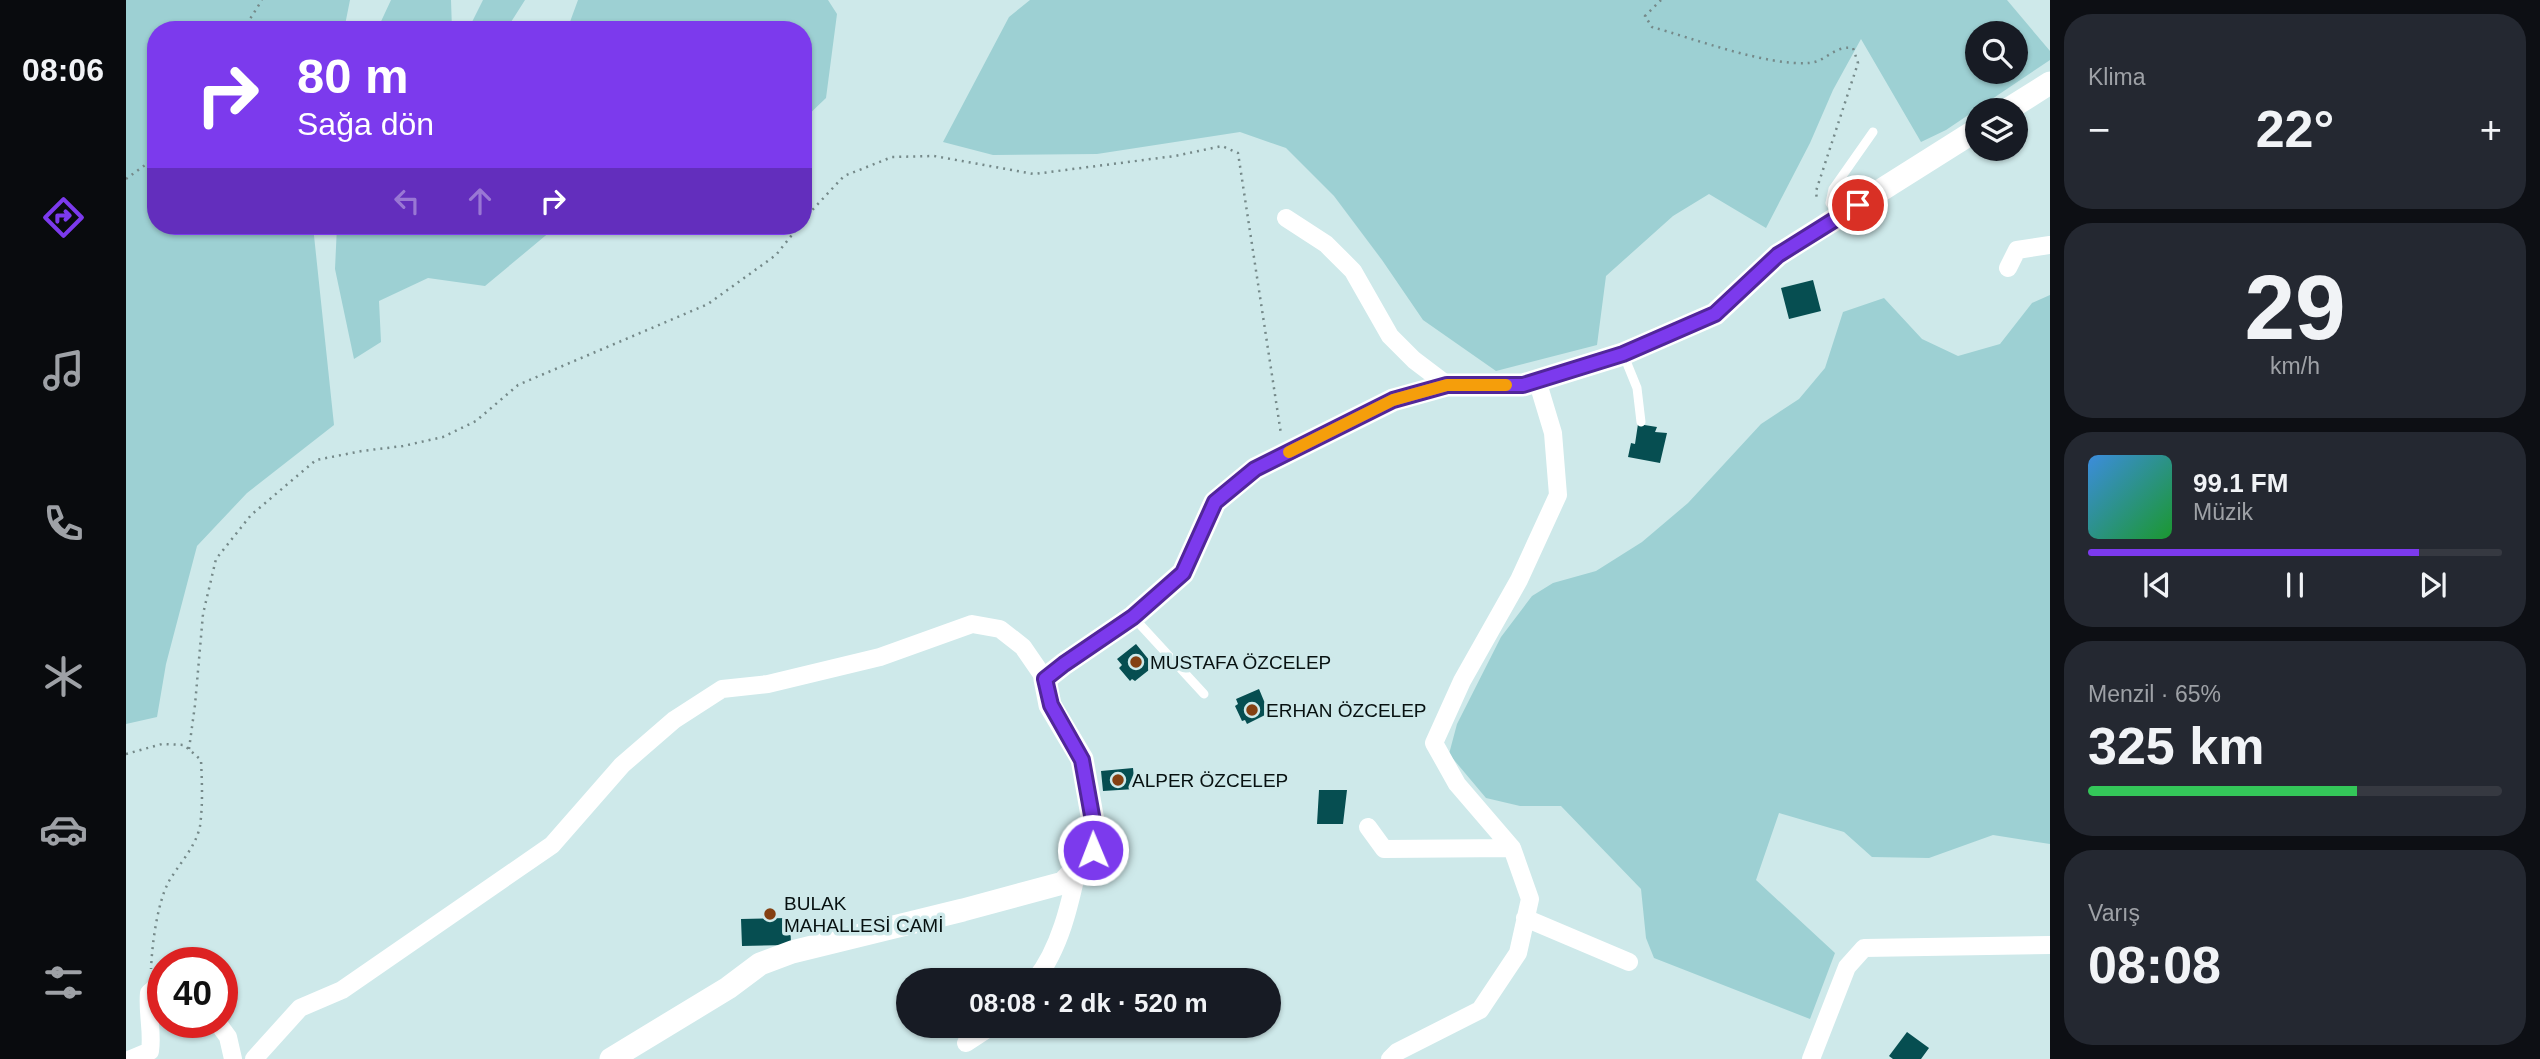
<!DOCTYPE html>
<html lang="tr">
<head>
<meta charset="utf-8">
<style>
  :root { --surface:#171b24; --page:#242831; --text:#f1f3f6; --muted:#9ea1a6; --line:#363941; --accent:#7c3aed }
  body { margin:0; font-family:Helvetica,sans-serif; background:var(--page); color:var(--text); height:100vh; display:flex; flex-direction:column; font-size:26px; white-space:nowrap }
  * { box-sizing:border-box; margin:0 }
  p { font-size:23px; color:var(--muted) }
  .icon { flex:none; width:38px; height:38px; fill:none; stroke:currentColor; stroke-width:2; stroke-linecap:round; stroke-linejoin:round }
  .map { position:relative; flex:1; overflow:hidden }
  .panel { display:flex; flex-direction:column; gap:14px; padding:14px; background:#0d0f14; width:490px }
  .panel>* { flex:none }
  .banner { position:absolute; left:21px; top:21px; width:665px; height:214px; border-radius:28px; box-shadow:0 2px 5px #0004; background:#7c3aed; color:#fff; overflow:hidden }
  .controls { position:absolute; left:1839px; top:21px; display:grid; gap:14px }
  .controls a { display:grid; place-items:center; width:63px; height:63px; border-radius:50%; background:var(--surface); box-shadow:0 2px 5px #0004; font-size:35px }
  .speed { position:absolute; left:21px; top:947px; display:flex; gap:14px; font-size:35px; font-weight:700; text-align:center }
  .speed>* { display:grid; place-content:center; width:91px; height:91px; border-radius:50%; background:var(--surface); box-shadow:0 2px 5px #0004; line-height:1 }
  .speed .limit { border:10px solid #d22; background:#fff; color:#111 }
  .pin { position:absolute; display:grid; place-items:center; width:60px; height:60px; color:#fff; margin:-30px; border:4px solid #fff; border-radius:50%; box-shadow:0 2px 7px #0007 }
  .me { position:absolute; width:77px; margin:-38px; rotate:359deg; stroke-linejoin:round; filter:drop-shadow(0 0 5px #0008) }
  .turn { display:flex; align-items:center; gap:24px; height:147px; padding:0 35px; font-size:32px }
  .turn .icon { width:91px; height:91px; stroke-width:2.5 }
  .turn b { display:block; font-size:49px; line-height:60px }
  .lanes { display:flex; align-items:center; height:66px; padding:0 35px; background:#0003; justify-content:center; gap:35px; direction:ltr }
  .lanes .off { opacity:.35 }
  .big { font-size:52px; font-weight:800; line-height:1.1 }
  .panel .widget { flex:1; display:flex; flex-direction:column; justify-content:center; gap:10px; min-width:0; padding:0 24px; border-radius:28px; background:var(--page) }
  .panel .dial { align-items:center; gap:0 }
  .dial b { font-size:91px; line-height:1 }
  .song { display:flex; align-items:center; gap:21px }
  .cover { width:84px; height:84px; border-radius:10px; background:linear-gradient(135deg,hsl(210 70% 55%),hsl(130 70% 35%)) }
  .played { height:7px; border-radius:4px; background:linear-gradient(90deg,var(--accent) 80%,var(--line) 80%) }
  .keys { display:flex; justify-content:space-around; direction:ltr }
  .heat { display:flex; justify-content:space-between; align-items:center; font-size:38px; direction:ltr }
  .charge { height:10px; border-radius:5px; background:linear-gradient(90deg,#34c759 65%,var(--line) 0) }
  .trip { position:absolute; left:770px; top:968px; width:385px; height:70px; border-radius:35px; background:var(--surface); box-shadow:0 2px 5px #0004; font-weight:800; line-height:70px; text-align:center }
  main { display:flex; flex:1; min-height:0 }
  .dock { display:flex; flex-direction:column; width:126px; justify-content:space-around; align-items:center; background:#090b0e; color:var(--muted) }
  .dock .icon { width:49px; height:49px }
  .dock .current { color:var(--accent) }
  .dock b { font-size:32px; color:var(--text) }
  .map>svg:first-child { display:block }
  .green { fill:#9dd0d3; fill-rule:evenodd }
  .building { fill:#064e51 }
  .lines { fill:none; stroke-linecap:round; stroke-linejoin:round }
  .path { stroke:#758989; stroke-width:2.5; stroke-dasharray:2 5; stroke-linecap:butt }
  .service { stroke:#fff; stroke-width:9 }
  .minor { stroke:#fff; stroke-width:18 }
  .tertiary { stroke:#fff; stroke-width:23 }
  .route-casing { stroke:#51269a; stroke-width:18 }
  .route { stroke:#7c3aed; stroke-width:12 }
  .slow { stroke:#f59e0b; stroke-width:12 }
  .poi-dot { fill:#844012; stroke:#cee9ea; stroke-width:2.5 }
  .labels { text-anchor:middle; stroke-width:7; stroke-linejoin:round; paint-order:stroke }
  .poi-label { font-size:19px; fill:#071111; stroke:#cee9ea; text-anchor:start }
</style>
</head>
<body>
<main>
<nav class="dock">
<b>08:06</b>
<svg class="icon current" aria-label="directions" viewBox="0 0 24 24"><path d="M12 3l9 9-9 9-9-9zM9 14v-3h6M13 9l2 2-2 2"/></svg>
<svg class="icon" aria-label="music" viewBox="0 0 24 24"><path d="M9 18V5l10-2v13"/><circle cx="6" cy="18" r="3"/><circle cx="16" cy="16" r="3"/></svg>
<svg class="icon" aria-label="phone" viewBox="0 0 24 24"><path d="M5 4h4l2 5-3 2q2 4 5 5l2-3 5 2v4C11 20 4 13 5 4z"/></svg>
<svg class="icon" aria-label="climate" viewBox="0 0 24 24"><path d="M12 3v18M4 7l16 10M4 17L20 7"/></svg>
<svg class="icon" aria-label="car" viewBox="0 0 24 24"><path d="M5 17H2v-5l4-1 3-4h7l3 4 3 1v5h-3M9 17h6M6 11h13"/><circle cx="7" cy="17" r="2"/><circle cx="17" cy="17" r="2"/></svg>
<svg class="icon" aria-label="filters" viewBox="0 0 24 24"><path d="M4 7h16M4 17h16"/><circle cx="9" cy="7" r="2"/><circle cx="15" cy="17" r="2"/></svg>
</nav>
<div class="map">
<svg width="1924" height="1059" viewBox="0 0 1924 1059">
  <rect width="100%" height="100%" fill="#cee9ea"/>
  <path class="green" d="M0,0H224L218,30H30V226H187L208,425L121,493L71,546L40,664L31,717L0,724Z
    M265,0H325L326,30H251Z
    M357,0H399L380,30H359L344,26Z
    M452,0H702L711,14L700,98L677,120V30H441Z
    M904,0H1881L1924,51V60L1820,130L1795,142L1735,39L1707,90L1684,143L1640,228L1583,194L1547,216L1480,276L1471,345L1370,371L1297,320L1256,260L1208,196L1160,148L1114,132L971,154L867,155L817,142L883,17ZM1890,33V72H1852V33Z
    M211,226H431L359,286L302,278L253,301L255,342L228,359L209,269Z
    M1924,295V844L1867,835L1803,858L1746,857L1718,832L1653,813L1630,880L1709,953L1684,1019L1528,958L1520,938L1515,889L1435,806H1394L1360,798L1323,754L1331,724L1375,637L1406,596L1427,583L1470,571L1516,542L1562,503L1635,424L1673,399L1699,368L1717,312L1758,298L1796,339L1832,356L1874,344L1906,303Z"/>
  <path class="building" d="M1687,280L1695,311L1663,319L1655,288Z
    M1512,424L1531,427L1529,432L1541,433L1534,463L1502,457L1505,443L1509,444Z
    M1010,644L1028,666L1009,681L1006,679L1004,681L993,668L996,665L991,659Z
    M1133,689L1143,713L1121,724L1119,720L1116,721L1109,706L1112,704L1110,699Z
    M1007,768L1009,789L977,791L975,771Z
    M1193,790H1221L1217,824H1191Z
    M664,918L665,945L616,946L615,919Z
    M1781,1032L1803,1048L1795,1059H1767L1763,1056Z"/>
  <g class="lines">
    <path class="path" d="M1535,0L1519,16L1526,27C1569,39 1641,66 1683,63C1700,62 1708,45 1727,48L1732,63L1690,191L1691,201
      M117,30L136,0
      M0,179L30,157
      M677,220L718,176L766,157L808,156L908,174L1049,156L1096,146L1112,153L1155,434
      M63,749L69,705L77,614L90,559L125,515L190,460L236,451L277,446L317,437L350,421L392,385L582,304L650,255L673,226
      M0,754L36,744L58,745L75,760C76,782 77,804 74,826C70,847 52,865 42,883C31,905 26,945 25,969"/>
    <path class="service" d="M1712,215L1704,203L1707,189L1747,132
      M1498,356L1511,388L1515,422
      M1008,618L1078,694"/>
    <path class="minor" d="M1160,218L1200,244L1227,271L1264,336L1288,360L1321,385
      M1882,268L1891,250L1924,245
      M1242,827L1258,849L1386,848
      M1399,918L1503,962
      M909,980C934,949 944,904 952,866
      M91,1022L102,1037L107,1059
      M840,1043L866,1026
      M5,1059L24,1051C27,1032 21,1013 23,993L37,981
      M128,1059L174,1008L216,990L426,845L496,765L548,720L596,689L642,684L754,657L846,624L874,629L897,647L919,679
      M1264,1059L1271,1052L1354,1010L1392,953L1404,899L1386,848L1331,784L1308,743L1336,681L1393,580L1432,495L1427,433L1411,380
      M1685,1059L1721,967L1738,948L1924,945"/>
    <path class="tertiary" d="M1881,110L1924,83
      M485,1059L602,988L634,964L666,952L837,910L937,883L967,851V821L956,759L924,705L919,679L938,664L1007,617L1057,573L1089,502L1129,469L1267,400L1321,385H1397L1497,354L1589,314L1652,255L1852,129"/>
  </g>
  <g class="lines">
    <defs>
      <path id="route" d="M967,850V821L956,760L925,705L919,679L938,664L1007,617L1057,573L1089,502L1129,469L1267,400L1321,385H1397L1497,354L1589,314L1652,255L1732,205"/>
    </defs>
    <use href="#route" class="route-casing"/>
    <use href="#route" class="route"/>
    <path class="slow" d="M1163,452L1267,400L1321,385H1380"/>
  </g>
  <g class="poi-dot">
    <circle cx="1010" cy="662" r="7"/>
    <circle cx="1126" cy="710" r="7"/>
    <circle cx="992" cy="780" r="7"/>
    <circle cx="644" cy="914" r="7"/>
  </g>
  <g class="labels">
    <g class="poi-label">
      <text x="1024" y="669">MUSTAFA ÖZCELEP</text>
      <text x="1140" y="717">ERHAN ÖZCELEP</text>
      <text x="1006" y="787">ALPER ÖZCELEP</text>
      <text x="658" y="910">BULAK<tspan x="658" dy="22">MAHALLESİ CAMİ</tspan></text>
    </g>
  </g>
</svg>
<div class="controls">
<a><svg class="icon" aria-label="search" viewBox="0 0 24 24"><circle cx="10" cy="10" r="6"/><path d="M15 15l6 6"/></svg></a>
<a><svg class="icon" aria-label="layers" viewBox="0 0 24 24"><path d="M12 4l9 5-9 5-9-5zM3 14l9 5 9-5"/></svg></a>
</div>
<div class="speed"><div class="limit">40</div></div>
<div class="pin" style="left:1732px;top:205px;background:#d93025"><svg class="icon" aria-label="arrive" viewBox="0 0 24 24"><path d="M6 21V4h12l-3 4 3 4H6"/></svg></div>
<svg class="me" style="left:967px;top:850px" viewBox="-20 -20 40 40"><circle r="17" fill="#7c3aed" stroke="#fff" stroke-width="3"/><path d="M0-11L8 9 0 5-8 9z" fill="#fff"/></svg>
<div class="trip">08:08 · 2 dk · 520 m</div>
<div class="banner">
<div class="turn"><svg class="icon" aria-label="right" viewBox="0 0 24 24"><path d="M7 20v-9h11M14 6l5 5-5 5"/></svg><div><b>80 m</b>Sağa dön</div></div>
<div class="lanes"><svg class="icon off" aria-label="left" viewBox="0 0 24 24"><path d="M17 20v-9H6M10 6l-5 5 5 5"/></svg><svg class="icon off" aria-label="ahead" viewBox="0 0 24 24"><path d="M12 20V5M6 11l6-6 6 6"/></svg><svg class="icon" aria-label="right" viewBox="0 0 24 24"><path d="M7 20v-9h11M14 6l5 5-5 5"/></svg></div>
</div>
</div>
<section class="panel">
<div class="widget"><p>Klima</p>
<div class="heat"><a>−</a><b class="big">22°</b><a>+</a></div>
</div>
<div class="widget dial"><b>29</b><p>km/h</p></div>
<div class="widget">
<div class="song"><i class="cover"></i><div><b>99.1 FM</b><p>Müzik</p></div></div>
<div class="played"></div>
<div class="keys"><svg class="icon" aria-label="previous" viewBox="0 0 24 24"><path d="M18 5L8 12l10 7zM5 5v14"/></svg><svg class="icon" aria-label="pause" viewBox="0 0 24 24"><path d="M8 5v14M16 5v14"/></svg><svg class="icon" aria-label="next" viewBox="0 0 24 24"><path d="M6 5l10 7-10 7zM19 5v14"/></svg></div>
</div>
<div class="widget"><p>Menzil · 65%</p><b class="big">325 km</b><div class="charge"></div></div>
<div class="widget"><p>Varış</p><b class="big">08:08</b></div>
</section>
</main>
</body>
</html>
